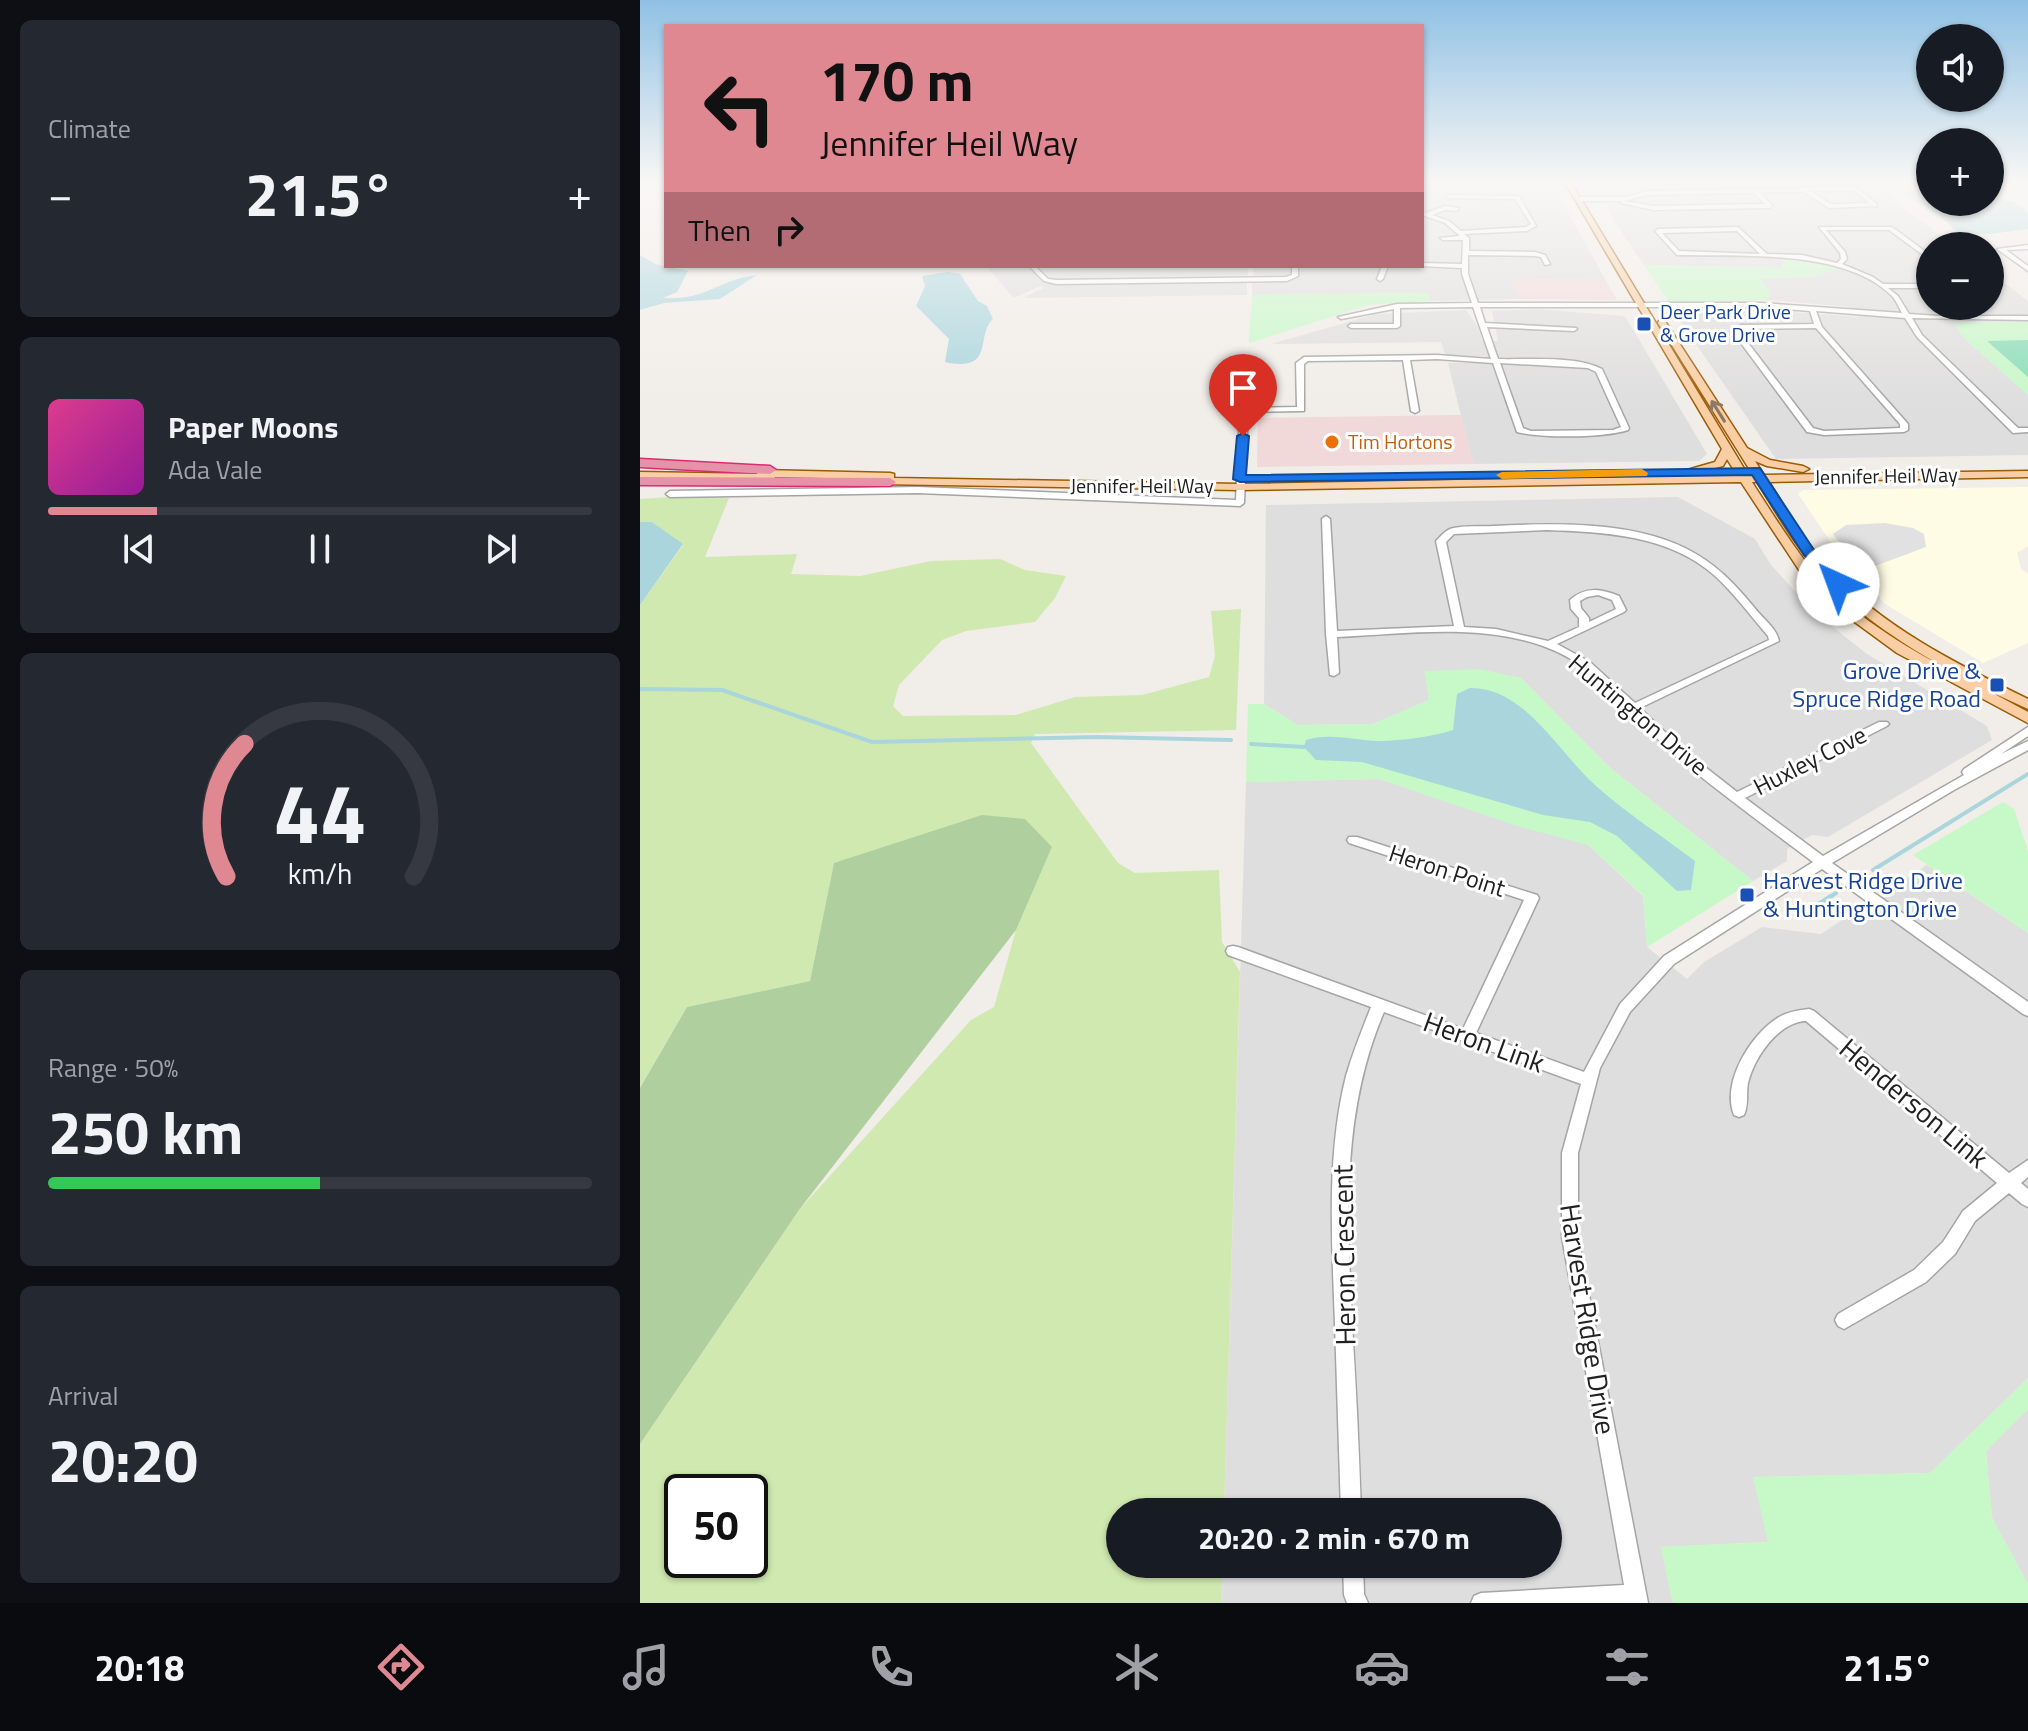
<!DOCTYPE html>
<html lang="en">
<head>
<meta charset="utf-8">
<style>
  :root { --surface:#171b24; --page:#242831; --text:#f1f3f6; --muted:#9ea1a6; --line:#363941; --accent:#e08891 }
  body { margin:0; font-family:"Titillium Web",sans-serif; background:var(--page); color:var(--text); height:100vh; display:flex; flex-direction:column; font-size:30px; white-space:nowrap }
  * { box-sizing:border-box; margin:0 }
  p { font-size:26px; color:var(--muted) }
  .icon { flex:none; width:44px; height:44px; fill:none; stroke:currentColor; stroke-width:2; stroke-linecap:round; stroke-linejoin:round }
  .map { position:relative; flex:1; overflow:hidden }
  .side { display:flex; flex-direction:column; gap:20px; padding:20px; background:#0d0f14; width:640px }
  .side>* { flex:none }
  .guide { position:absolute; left:24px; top:24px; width:760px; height:244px; border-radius:0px; box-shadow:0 2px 6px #0004; background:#e08891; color:#111; overflow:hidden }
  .controls { position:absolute; left:1276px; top:24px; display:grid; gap:16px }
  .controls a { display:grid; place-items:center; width:88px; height:88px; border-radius:50%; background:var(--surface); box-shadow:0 2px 6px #0004; font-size:40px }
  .speed { position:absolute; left:24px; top:1474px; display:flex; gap:16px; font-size:40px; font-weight:700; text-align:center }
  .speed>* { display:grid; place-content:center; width:104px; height:104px; border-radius:50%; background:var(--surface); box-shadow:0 2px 6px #0004; line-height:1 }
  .speed .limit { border:4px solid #111; border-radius:12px; background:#fff; color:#111 }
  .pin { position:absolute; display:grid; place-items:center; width:68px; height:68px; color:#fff; margin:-82px -34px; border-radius:50% 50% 50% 0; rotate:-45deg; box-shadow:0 0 8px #0007 }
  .pin .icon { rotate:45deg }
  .me { position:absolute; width:88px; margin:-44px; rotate:317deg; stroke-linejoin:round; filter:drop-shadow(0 0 6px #0008) }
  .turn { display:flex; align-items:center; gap:28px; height:168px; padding:0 24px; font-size:36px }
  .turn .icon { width:104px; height:104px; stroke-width:2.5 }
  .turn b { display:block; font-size:56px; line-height:68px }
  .then { display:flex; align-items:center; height:76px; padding:0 24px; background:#0003; gap:16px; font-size:30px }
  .big { font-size:60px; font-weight:700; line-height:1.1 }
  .side .card { flex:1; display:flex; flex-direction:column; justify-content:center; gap:12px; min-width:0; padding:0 28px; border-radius:12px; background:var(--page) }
  .side .dial { align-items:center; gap:0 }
  .dial svg { height:208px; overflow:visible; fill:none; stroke:var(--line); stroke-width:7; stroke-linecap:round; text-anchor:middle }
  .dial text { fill:var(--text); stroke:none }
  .song { display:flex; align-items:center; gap:24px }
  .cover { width:96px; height:96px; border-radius:12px; background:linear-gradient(135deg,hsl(330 70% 55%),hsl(300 70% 35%)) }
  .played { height:8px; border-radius:4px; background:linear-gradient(90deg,var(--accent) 20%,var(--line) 20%) }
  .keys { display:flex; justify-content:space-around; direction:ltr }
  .heat { display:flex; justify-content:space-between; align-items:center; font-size:44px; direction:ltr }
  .charge { height:12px; border-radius:6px; background:linear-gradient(90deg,#34c759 50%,var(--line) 0) }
  .trip { position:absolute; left:466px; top:1498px; width:456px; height:80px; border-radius:40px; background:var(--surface); box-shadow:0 2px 6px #0004; font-weight:700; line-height:80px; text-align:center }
  .menu { display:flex; height:128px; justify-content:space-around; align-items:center; background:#090b0e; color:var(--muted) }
  .menu .icon { width:56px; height:56px }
  .menu .current { color:var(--accent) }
  .menu b { font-size:36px; color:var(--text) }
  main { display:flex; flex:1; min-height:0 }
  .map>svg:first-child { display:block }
  .residential { fill:#dfdede }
  .commercial { fill:#f1d8d9 }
  .education { fill:#fefce4 }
  .grass { fill:#d0e9b0; fill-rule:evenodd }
  .forest { fill:#b0cf9e }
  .park { fill:#c7f8c7 }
  .pitch { fill:#89ddb6 }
  .parking { fill:#e1e1e1 }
  .water { fill:#aad5dd }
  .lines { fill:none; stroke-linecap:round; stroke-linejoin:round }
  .stream-far2 { stroke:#aad5dd; stroke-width:2 }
  .stream-far1 { stroke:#aad5dd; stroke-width:4 }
  .stream { stroke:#aad5dd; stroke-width:5 }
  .minor-casing { stroke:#a5a5a5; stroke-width:3 }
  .major-casing { stroke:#9a5c04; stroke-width:3 }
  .highway-casing { stroke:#d72d75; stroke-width:3 }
  .minor { fill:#fff; fill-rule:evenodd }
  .major { fill:#f9cea4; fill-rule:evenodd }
  .highway { fill:#e593a8; fill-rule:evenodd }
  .oneway { stroke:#8d7862 }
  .route { fill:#1a73e8; stroke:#114b97; stroke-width:2 }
  .slow { fill:#f59e0b }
  .transit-dot { fill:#1a4fb4; stroke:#fff; stroke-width:3 }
  .food-dot { fill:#e8710a; stroke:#fff; stroke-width:3 }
  .labels { text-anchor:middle; stroke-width:6; stroke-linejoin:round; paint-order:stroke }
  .far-transit-label { font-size:20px; fill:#164399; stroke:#fff; text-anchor:start }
  .far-food-label { font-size:20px; fill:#c56008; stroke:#fff; text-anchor:start }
  .far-street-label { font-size:20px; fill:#212121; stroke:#fff }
  .transit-label { font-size:24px; fill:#164399; stroke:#fff; text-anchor:end }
  .street-label { font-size:24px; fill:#212121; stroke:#fff }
  .near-street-label { font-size:28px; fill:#212121; stroke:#fff }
</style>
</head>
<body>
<main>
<section class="side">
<div class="card"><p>Climate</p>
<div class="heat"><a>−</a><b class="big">21.5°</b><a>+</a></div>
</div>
<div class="card">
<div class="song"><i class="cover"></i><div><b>Paper Moons</b><p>Ada Vale</p></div></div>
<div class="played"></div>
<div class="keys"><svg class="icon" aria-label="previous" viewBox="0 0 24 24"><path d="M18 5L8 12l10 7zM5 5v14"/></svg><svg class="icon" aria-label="pause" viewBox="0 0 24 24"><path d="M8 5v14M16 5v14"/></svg><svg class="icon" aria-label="next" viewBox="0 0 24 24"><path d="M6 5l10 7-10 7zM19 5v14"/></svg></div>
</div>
<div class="card dial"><svg viewBox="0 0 100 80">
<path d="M14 69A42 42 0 1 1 86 69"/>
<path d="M14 69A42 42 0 0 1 21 18" stroke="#e08891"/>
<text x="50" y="56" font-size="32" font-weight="700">44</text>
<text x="50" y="72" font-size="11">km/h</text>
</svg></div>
<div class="card"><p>Range · 50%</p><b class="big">250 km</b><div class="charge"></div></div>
<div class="card"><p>Arrival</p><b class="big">20:20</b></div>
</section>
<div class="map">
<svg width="1388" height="1603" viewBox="0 0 1388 1603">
  <rect width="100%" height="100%" fill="#f1ede8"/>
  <path class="residential" d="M1221,182L1241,187L1260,206L1316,246H1290V306H1350V272L1388,301V322L1314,323L1323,337L1388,395V455L1136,459L1035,314L1123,310L1218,317L1210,307L1129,300L1126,286L1120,279L1177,276L1197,268L1144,258L1142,268L1004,265L972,218L965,198L957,196L952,184Z
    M914,185L920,195L890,197H920L965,279L872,280L879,299L791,301L788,293L612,295V282L607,283V295L383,298L403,288L401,286L374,298L346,266H608V277H613L614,266H782V186Z
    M895,309L985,316L1067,454L1059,461L833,464L808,363H847L845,356L806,357L801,342L631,344L736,314L826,310L838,327L842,341H858L852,311Z
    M1038,497L1115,539L1131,565L1175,613L1227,654L1347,726L1352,740L1188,837L1172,835L1147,849V861L1113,881L969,767L881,678L785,671L789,700L733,724L658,725L624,704L626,505Z
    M739,779L948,845L1003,896L1007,947L1047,979L1064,962L1122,927L1181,934L1287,865L1388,933V1378L1290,1473L1113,1477L1129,1542L1021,1547L1033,1603H581L583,1564H908V1512H584L606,782Z
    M1388,1409V1584L1352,1518L1346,1451Z"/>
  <path class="commercial" d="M965,279L977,300L879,299L872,280Z
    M821,415L833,464L617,467L618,418Z"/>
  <path class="education" d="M1388,487V546L1377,553L1381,569L1388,574V643L1343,663L1245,604L1194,547L1158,494L1163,490Z"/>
  <path class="grass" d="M47,496L89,498L65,557L157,554L151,574L220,576L291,561L360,559L385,570L426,576L415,598L395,622L326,631L302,640L259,685L253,706L263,716L376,715L435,697L502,695L569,677L575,656L571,611L601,609L596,730L395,734L391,743L478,863L495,873L579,870L582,942L600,972L584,1512H480V1564H583L581,1603H0V1444L159,1210L331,1020L354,1007L376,930L412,847L194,863L170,981L47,1007L0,1088V605L43,545L12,522H0V499ZM42,1492H110V1560H42Z"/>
  <path class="forest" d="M955,181H1290V187H1241L1221,182L952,184Z
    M342,815L385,819L412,847L376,930L159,1210L0,1444V1088L47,1007L170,981L194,863Z"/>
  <path class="park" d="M1144,258L1199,268L1177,276L1121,279L1129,290V300L1029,302L1004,265L1142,268Z
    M788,293L791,301L729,305L609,343L612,295Z
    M1388,322V395L1323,337L1313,323Z
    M840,669L881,678L969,767L1113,881L1007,947L1003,895L948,845L877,826L739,779L606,782L608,704H624L658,725L733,724L789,700L785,671Z
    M1363,802L1374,809L1388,851V933L1273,855Z
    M1388,1378V1409L1346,1451L1352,1518L1388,1584V1603H1033L1021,1547L1128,1542L1113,1477L1290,1473Z"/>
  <path class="pitch" d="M1388,340V377L1347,341Z"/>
  <path class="parking" d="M1245,523L1273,528L1284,534L1286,547L1227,569L1214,561L1193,534L1206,525Z"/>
  <path class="water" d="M1271,190L1290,193V202H1350V197L1374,202L1388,213V229L1350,234L1318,233L1300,216L1263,194Z
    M0,255L15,264L48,271L37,292L23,298C66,301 79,279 117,275L80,299L24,303L0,310Z
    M308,272L320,274L338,301L347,306L353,319C335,335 356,373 305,362L309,339L276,306L285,286L282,276Z
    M0,522H12L43,544L0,605Z
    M830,688C885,687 919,753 955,785C986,813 1022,836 1055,861L1051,890L1037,891L977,836L950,822L903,815L722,762L676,760L664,747L666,740C690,732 717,741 743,741C766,740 791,737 813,730L817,694Z"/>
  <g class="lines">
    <path class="stream-far2" d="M1249,181L1252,185L1290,188"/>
    <path class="stream-far1" d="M0,689L82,690L232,742L457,737L591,740
      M611,744L664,747
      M1233,870L1388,774
      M1187,899L1196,893"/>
    <path class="stream" d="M1162,909H1171L1190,897"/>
    <defs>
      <path id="minor" d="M1215,187L1237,204V206L1189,208L1164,192H1119L1132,205L1130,208L1013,210L981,203L982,201H938L935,199L938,197H988L1006,191ZM1171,191H1214L1230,203L1190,204ZM1114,193L1125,204L1013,206L984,201L1007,195Z
        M808,195L879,196L896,226L887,231L824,234L829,238V251L895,252L905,255L910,264L905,265L901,257L895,256L828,255V274L838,303H1121L1262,313C1259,308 1257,302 1253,297C1206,248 1100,257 1037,255L1015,231L1018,229L1098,227L1127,254L1162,255L1197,263L1201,259L1200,253L1179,227H1252L1290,255V260L1249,230H1186L1205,252L1207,259L1202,264L1233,277L1243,284H1290V288H1248L1258,296L1269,314L1298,316H1388V320L1272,318L1282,335L1378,428H1388V432L1373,433L1277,337L1265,318L1176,311L1182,327L1268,424V430L1264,432L1184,435L1167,432L1092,331L1101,325L1174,324L1170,311L1121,307H840L845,323L936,328L937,329L934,331L847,327L858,359C888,360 936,355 962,369L989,428L988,430C964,438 901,438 877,432L853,363L797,359L770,360L779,411L775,413L771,411L763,360L668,361L664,364V411L608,412L604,503L600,506L278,493L30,497L26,494L30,491L278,487L596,500L600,410L604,408L657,407L656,363L664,357L797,355L851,359L833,307L760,308V326L757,328H711L708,326L711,324H754V309L701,319L698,317L757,304L832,303L822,274V268L780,266H782V263L822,264L823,240H803L800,238L820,236L805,223L782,215V211L786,213L805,206L819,208L817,211L805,210L792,215L809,221L821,231L886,227L891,224L875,199L806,198ZM1097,231L1120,254L1039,251L1022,233ZM1176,328L1260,424V428L1184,431L1173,428L1099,331L1103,329ZM860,363L948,368L956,372L981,427L973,430L891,431L883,428Z
        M1388,245V249L1366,250L1388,266V271L1357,249Z
        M389,266H395L408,279L416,280L646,277L652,275V266H658V276L647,281L416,284L404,281Z
        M742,266H748L743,279L740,281L737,279Z
        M686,516L690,519L697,631L814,626L796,541C800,537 805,531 810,529C823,525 840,527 853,526C913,523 990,521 1045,548C1076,563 1097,586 1118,612C1126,621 1137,630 1139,641L1000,708L1046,752L1097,792L1239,722H1247L1249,724L1247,726L1105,798L1183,856L1324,775L1322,772L1324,769L1388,727V736L1361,754L1388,741V750L1314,790L1192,863L1388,1002V1016L1383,1014L1182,869L1034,964L990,1012L960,1068L938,1153V1237L1008,1603H831L834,1596L841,1593L984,1585L922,1237V1153L941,1084L744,1012C701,1112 707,1217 712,1323C716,1386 719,1449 721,1512H701C699,1449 697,1386 695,1324C692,1242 686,1155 706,1076C713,1052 722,1030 731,1007L588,955L586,951L588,947L593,946L598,947L823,1029L884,900L709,843L707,840L709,837H717L897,895L899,898L836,1033L944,1072L980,1004L1024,956L1173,862C1128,828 1081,794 1038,758C994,720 961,666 903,646C838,623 765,634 697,637L699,673L694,676L690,675L686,634L682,519ZM907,530C964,532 1029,535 1074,575C1094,593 1110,615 1128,636L1129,640L995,703L950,662L917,644L984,612L986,610L979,596C961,589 946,586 930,600L931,609L939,618V627L908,641L856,629L824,627L806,542L814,534ZM958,595L972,600L976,609L949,622V618L941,608L940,601L947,597Z
        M1169,1009L1174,1011L1369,1173L1388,1160V1177L1381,1183L1388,1189V1207L1382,1204L1369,1193L1335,1221L1315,1254L1286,1282L1204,1329L1198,1326L1195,1320L1198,1314L1274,1270L1303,1242L1323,1211L1357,1183L1166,1021C1138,1022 1114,1058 1108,1083C1106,1094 1109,1104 1104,1115L1099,1117L1094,1115C1081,1082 1111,1034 1139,1017C1148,1012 1158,1010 1169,1009Z
        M703,1564H723L724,1594L728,1603H707L704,1595Z"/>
      <path id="major" d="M924,181H930L1108,475H1113L1018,323L1019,321H1025L1107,448L1130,460L1163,466L1169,469L1163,472L1127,466L1115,461L1124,475L1388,471V477L1129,482C1147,511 1165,542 1188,568C1242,627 1317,664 1388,699V709L1349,691L1388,712V723L1257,653L1201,612L1161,573L1101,482L599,490L238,484L234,483V479L135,477L134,480L130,481L0,478V472L117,474L118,471L122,470L250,473L254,474V478L599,484L1097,475L1087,459L1083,466L1046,475L1040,472L1075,462L1082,449ZM1112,482H1117C1137,513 1155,546 1180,573C1214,612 1258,641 1302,666C1258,643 1199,605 1168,565C1148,539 1130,510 1112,482Z"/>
      <path id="highway" d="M0,459L130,466L136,470L130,474L0,467Z
        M0,477L250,478L256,482L250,486L0,485Z"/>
    </defs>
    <use href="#minor" class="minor-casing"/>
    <use href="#major" class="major-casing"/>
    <use href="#highway" class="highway-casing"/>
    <use href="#minor" class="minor"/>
    <use href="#major" class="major"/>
    <use href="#highway" class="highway"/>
  </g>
  <defs><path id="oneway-shaft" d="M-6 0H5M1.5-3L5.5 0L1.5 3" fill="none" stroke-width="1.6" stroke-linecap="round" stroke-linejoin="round" transform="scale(2)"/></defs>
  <use class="oneway" href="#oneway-shaft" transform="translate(1078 411) rotate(-122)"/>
  <linearGradient id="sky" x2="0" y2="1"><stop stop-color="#8fc1e4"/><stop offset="0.45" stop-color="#f9f7f5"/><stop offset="1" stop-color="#f9f7f5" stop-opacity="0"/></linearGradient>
  <rect width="1388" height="406" fill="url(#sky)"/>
  <path class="route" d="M603,433L609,436L606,475L1120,468L1174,550L1205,584L1193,587L1164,555L1112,475L600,482L593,479L597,436Z"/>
  <path class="slow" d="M1002,469L1008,473L1007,476L862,479L856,475L862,472Z"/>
  <g class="transit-dot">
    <rect x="996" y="316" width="16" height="16" rx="4"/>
    <rect x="1349" y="677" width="16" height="16" rx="4"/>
    <rect x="1099" y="887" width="16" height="16" rx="4"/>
  </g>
  <circle class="food-dot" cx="692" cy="442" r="8"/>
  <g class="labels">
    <g class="far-transit-label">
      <text x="1020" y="319">Deer Park Drive<tspan x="1020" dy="23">&amp; Grove Drive</tspan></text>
    </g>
    <g class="far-food-label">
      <text x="708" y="449">Tim Hortons</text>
    </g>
    <g class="far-street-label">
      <text transform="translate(1246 476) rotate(-1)" y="7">Jennifer Heil Way</text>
      <text x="502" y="493">Jennifer Heil Way</text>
    </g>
    <g class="transit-label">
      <text x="1341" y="679">Grove Drive &amp;<tspan x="1341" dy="28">Spruce Ridge Road</tspan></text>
      <text x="1123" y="889" text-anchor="start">Harvest Ridge Drive<tspan x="1123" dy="28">&amp; Huntington Drive</tspan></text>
    </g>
    <g class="street-label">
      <text transform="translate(998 715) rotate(40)" y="8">Huntington Drive</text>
      <text transform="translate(1170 761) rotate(-27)" y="8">Huxley Cove</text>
      <text transform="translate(807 871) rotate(18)" y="8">Heron Point</text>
    </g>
    <g class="near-street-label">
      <text transform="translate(844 1042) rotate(20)" y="10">Heron Link</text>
      <text transform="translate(1274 1103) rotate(40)" y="10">Henderson Link</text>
      <text transform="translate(704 1255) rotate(-91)" y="10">Heron Crescent</text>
      <text transform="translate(948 1319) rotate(81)" y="10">Harvest Ridge Drive</text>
    </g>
  </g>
</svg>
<div class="controls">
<a><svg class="icon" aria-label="sound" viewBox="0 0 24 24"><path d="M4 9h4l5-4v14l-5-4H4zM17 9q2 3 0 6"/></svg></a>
<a>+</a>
<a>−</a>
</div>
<div class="speed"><div class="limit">50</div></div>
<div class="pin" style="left:603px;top:436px;background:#d93025"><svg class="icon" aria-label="arrive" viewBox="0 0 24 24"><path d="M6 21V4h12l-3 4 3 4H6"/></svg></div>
<svg class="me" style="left:1198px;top:584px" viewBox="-20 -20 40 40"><circle r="19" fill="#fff"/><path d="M0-13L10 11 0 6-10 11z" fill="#1a73e8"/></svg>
<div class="trip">20:20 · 2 min · 670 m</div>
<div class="guide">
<div class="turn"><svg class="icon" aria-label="left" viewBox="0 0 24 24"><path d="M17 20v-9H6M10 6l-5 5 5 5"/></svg><div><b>170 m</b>Jennifer Heil Way</div></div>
<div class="then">Then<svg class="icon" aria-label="right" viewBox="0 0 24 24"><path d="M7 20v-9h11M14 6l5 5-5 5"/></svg></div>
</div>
</div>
</main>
<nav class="menu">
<b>20:18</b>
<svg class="icon current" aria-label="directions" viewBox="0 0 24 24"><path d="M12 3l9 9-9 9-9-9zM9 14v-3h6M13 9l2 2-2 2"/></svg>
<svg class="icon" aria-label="music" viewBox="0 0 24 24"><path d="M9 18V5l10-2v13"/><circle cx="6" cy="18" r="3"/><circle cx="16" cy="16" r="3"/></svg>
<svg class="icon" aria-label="phone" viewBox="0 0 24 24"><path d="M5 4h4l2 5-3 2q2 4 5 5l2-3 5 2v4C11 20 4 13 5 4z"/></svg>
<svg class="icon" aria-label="climate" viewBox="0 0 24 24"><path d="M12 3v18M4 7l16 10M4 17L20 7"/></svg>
<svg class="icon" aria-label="car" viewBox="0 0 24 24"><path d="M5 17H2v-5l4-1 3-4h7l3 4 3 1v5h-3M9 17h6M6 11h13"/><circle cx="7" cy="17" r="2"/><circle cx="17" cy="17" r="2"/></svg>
<svg class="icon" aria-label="filters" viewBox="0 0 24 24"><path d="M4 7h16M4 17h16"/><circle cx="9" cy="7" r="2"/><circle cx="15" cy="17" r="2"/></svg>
<b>21.5°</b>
</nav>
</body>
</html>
